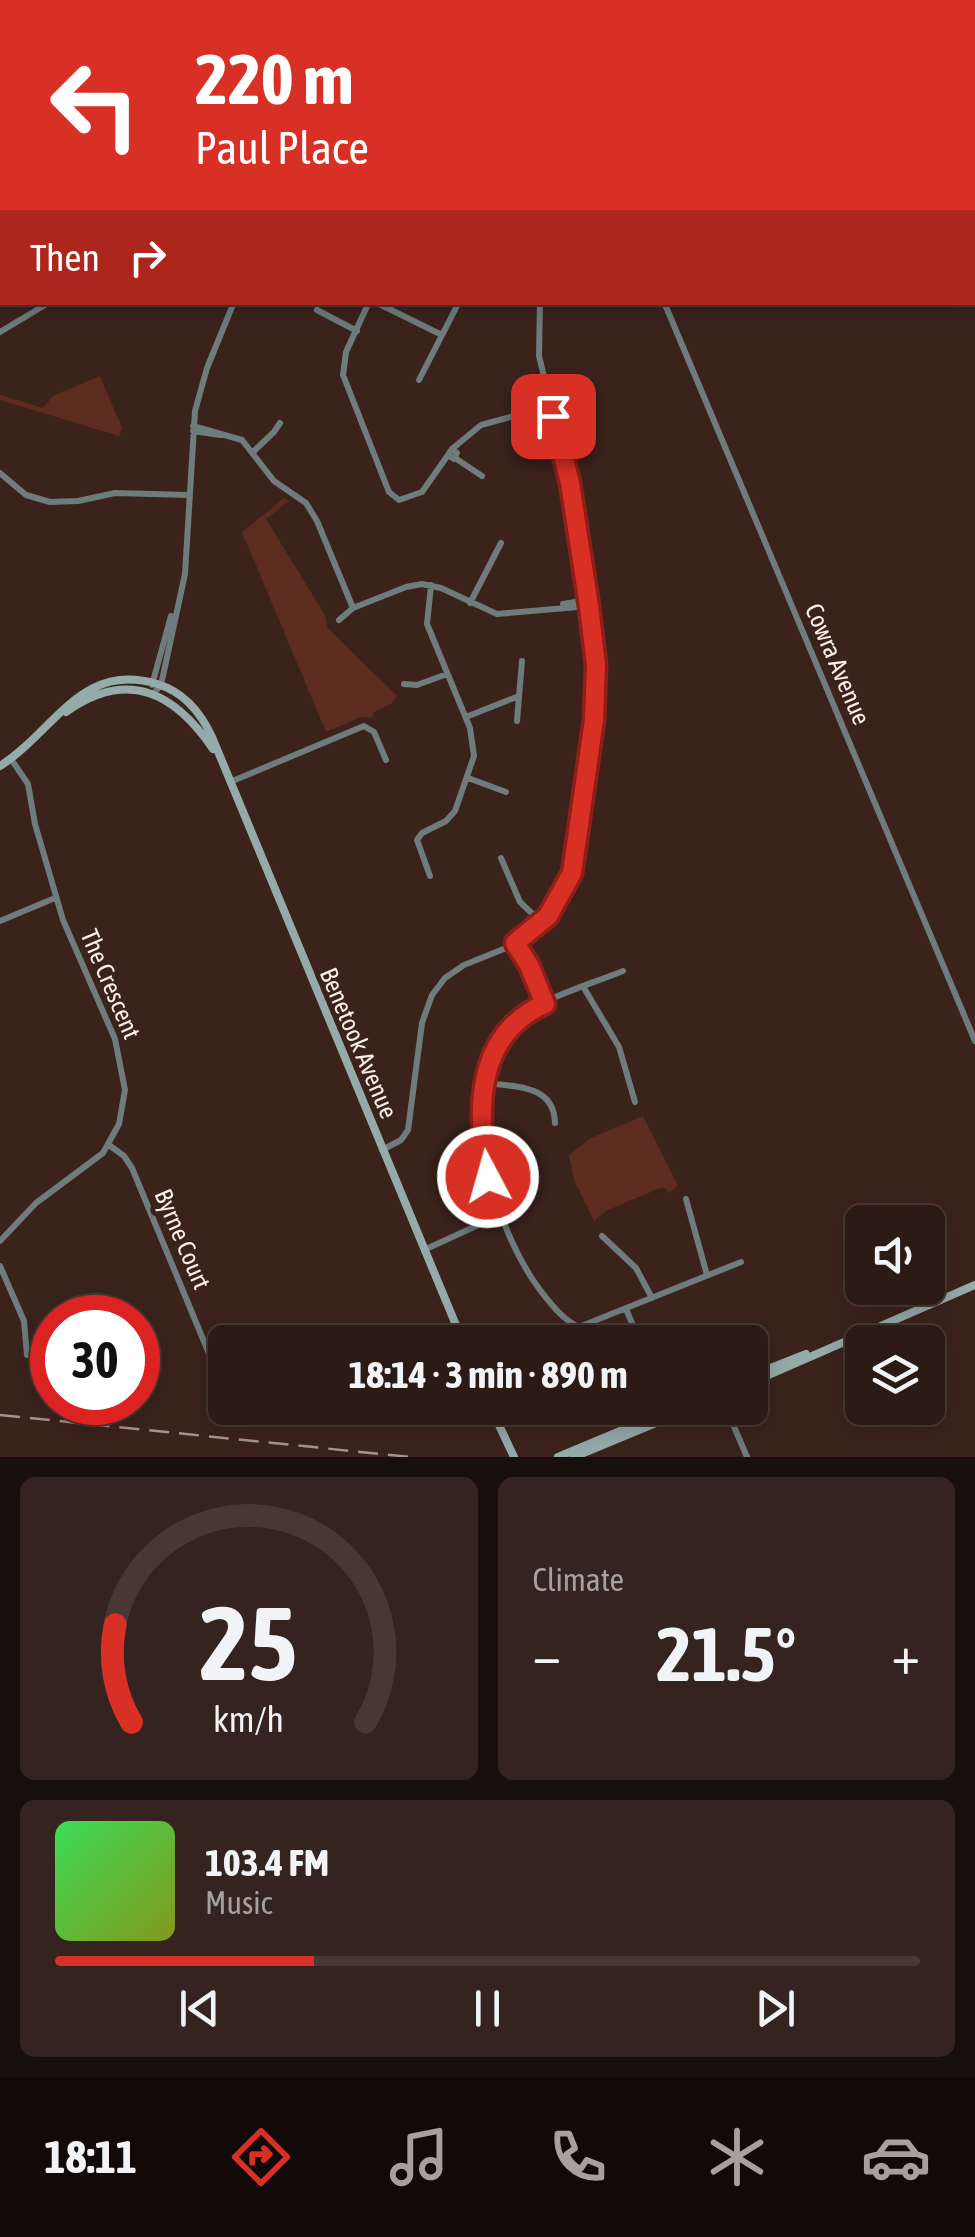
<!DOCTYPE html>
<html lang="en">
<head>
<meta charset="utf-8">
<style>
  :root { --surface:#2c1a15; --page:#34231e; --text:#f1f3f6; --muted:#a6a1a0; --line:#483834; --accent:#d93025 }
  body { margin:0; font-family:"Asap Condensed",sans-serif; background:var(--page); color:var(--text); height:100vh; display:flex; flex-direction:column; font-size:38px; white-space:nowrap }
  * { box-sizing:border-box; margin:0 }
  p { font-size:32px; color:var(--muted) }
  .icon { flex:none; width:55px; height:55px; fill:none; stroke:currentColor; stroke-width:2; stroke-linecap:round; stroke-linejoin:round }
  .map { position:relative; height:1457px; overflow:hidden }
  .side { display:flex; flex-direction:column; gap:20px; padding:20px; background:#180e0c; flex:1 }
  .side>* { flex:none }
  .top-card { position:absolute; left:0px; top:0px; width:975px; height:305px; box-shadow:0 5px 25px #0003,0 0 0 2px var(--line); background:#d93025; color:#fff; overflow:hidden }
  .controls { position:absolute; left:845px; top:1205px; display:grid; gap:20px }
  .controls a { display:grid; place-items:center; width:100px; height:100px; border-radius:15px; background:var(--surface); box-shadow:0 5px 25px #0003,0 0 0 2px var(--line); font-size:50px }
  .speed { position:absolute; left:30px; top:1295px; display:flex; gap:20px; font-size:50px; font-weight:700; text-align:center }
  .speed>* { display:grid; place-content:center; width:130px; height:130px; border-radius:50%; background:var(--surface); box-shadow:0 5px 25px #0003,0 0 0 2px var(--line); line-height:1 }
  .speed .limit { border:15px solid #d22; background:#fff; color:#111 }
  .pin { position:absolute; display:grid; place-items:center; width:85px; height:85px; color:#fff; margin:-42px; border-radius:20px; box-shadow:0 5px 15px #0006 }
  .me { position:absolute; width:110px; margin:-55px; rotate:354deg; stroke-linejoin:round; filter:drop-shadow(0 0 8px #0008) }
  .turn { display:flex; align-items:center; gap:35px; height:210px; padding:0 30px; font-size:45px }
  .turn .icon { width:130px; height:130px; stroke-width:2.5 }
  .turn b { display:block; font-size:70px; line-height:85px }
  .then { display:flex; align-items:center; height:95px; padding:0 30px; background:#0003; gap:20px; font-size:38px }
  .big { font-size:75px; font-weight:700; line-height:1.1 }
  .side .card { flex:1; display:flex; flex-direction:column; justify-content:center; gap:15px; min-width:0; padding:0 35px; border-radius:15px; background:var(--page) }
  .side .dial { align-items:center; gap:0 }
  .dial svg { height:260px; overflow:visible; fill:none; stroke:var(--line); stroke-width:7; stroke-linecap:round; text-anchor:middle }
  .dial text { fill:var(--text); stroke:none }
  .song { display:flex; align-items:center; gap:30px }
  .cover { width:120px; height:120px; border-radius:15px; background:linear-gradient(135deg,hsl(130 70% 55%),hsl(70 70% 35%)) }
  .played { height:10px; border-radius:5px; background:linear-gradient(90deg,var(--accent) 30%,var(--line) 30%) }
  .keys { display:flex; justify-content:space-around; direction:ltr }
  .heat { display:flex; justify-content:space-between; align-items:center; font-size:55px; direction:ltr }
  .side .tiles { flex:1; display:grid; gap:20px; grid-template-columns:1fr 1fr }
  .card:last-child { grid-column:span 2 }
  .trip { position:absolute; left:208px; top:1325px; width:560px; height:100px; border-radius:15px; background:var(--surface); box-shadow:0 5px 25px #0003,0 0 0 2px var(--line); font-weight:700; line-height:100px; text-align:center }
  .tab-bar { display:flex; height:160px; justify-content:space-around; align-items:center; background:#120a08; color:var(--muted) }
  .tab-bar .icon { width:70px; height:70px }
  .tab-bar .current { color:var(--accent) }
  .tab-bar b { font-size:45px; color:var(--text) }
  .map>svg:first-child { display:block }
  .green { fill:#5c2c1f }
  .lines { fill:none; stroke-linecap:round; stroke-linejoin:round }
  .street { stroke:#6e7c7b; stroke-width:6 }
  .secondary { stroke:#94aba9; stroke-width:8 }
  .rail { stroke:#a5938e; stroke-width:2.5; stroke-dasharray:20 10; stroke-linecap:butt }
  .route-casing { stroke:#8d1f18; stroke-width:25 }
  .route { stroke:#d93025; stroke-width:18 }
  .labels { text-anchor:middle; stroke-width:10; stroke-linejoin:round; paint-order:stroke }
  .street-label { font-size:25px; fill:#fdf0ec; stroke:#3b231c }
</style>
</head>
<body>
<div class="map">
<svg width="975" height="1457" viewBox="0 0 975 1457">
  <rect width="100%" height="100%" fill="#3b231c"/>
  <path class="green" d="M100,376L122,428L119,436L0,400V395L43,408L53,396Z
    M284,498L289,501L266,519L325,615L327,627L397,696L391,704L374,712L372,718L361,717L326,732L242,532Z
    M643,1116L678,1186L669,1193L665,1188H660L606,1211L594,1221L574,1180L569,1155L591,1138Z"/>
  <g class="lines">
    <path class="street" d="M534,0L535,2
      M840,2V0
      M0,245L2,251
      M369,302L346,352L343,375L389,492L399,500L422,492L448,455
      M664,302L975,1041
      M377,303L442,335
      M317,310L357,331
      M0,332L50,302
      M419,380L459,302
      M193,426L242,440L274,481L306,503L317,521L353,608
      M193,431L220,435
      M452,449L481,425L550,406
      M452,449L457,453L454,459L448,455Z
      M254,451L274,432L280,423
      M455,458L482,476
      M0,473L26,495L50,502L78,501L115,493L189,495
      M470,603L501,543
      M563,604L588,600
      M339,620L353,608L406,587L422,584L441,588L497,614L589,606
      M404,684L417,685L447,674
      M152,685L171,616
      M153,694L161,685L185,574L195,411L207,368L234,302
      M466,717L519,696
      M517,721L522,661
      M468,778L506,792
      M230,782L364,726L374,732L386,760
      M501,858L520,902L542,923
      M430,876L417,840L422,833L446,821L455,811L474,756L470,728L427,624L431,585
      M0,921L55,898
      M521,939L545,1004
      M623,971C589,985 529,1001 506,1030C453,1095 495,1230 540,1290C551,1304 563,1320 579,1327L741,1262
      M584,988L619,1047L635,1102
      M486,1083C515,1087 554,1084 555,1123
      M109,1145L124,1156L132,1168L210,1356
      M382,1150L401,1140L408,1130L422,1023L432,995L445,978L464,965L511,946L541,924L562,897L575,861L594,719V646L570,483L539,356L540,302
      M686,1199L707,1275
      M602,1236L636,1268L652,1298
      M0,1241L36,1203L103,1153L119,1124L125,1090L115,1039L63,920L35,824L28,784L11,759
      M424,1250L500,1215
      M0,1266L24,1321L27,1355
      M626,1309L640,1342
      M575,1342L579,1327
      M726,1408L747,1457"/>
    <path class="secondary" d="M66,712C128,668 175,693 213,749
      M0,766C54,732 81,661 157,684C184,692 201,713 212,737L463,1342
      M750,1376L806,1354
      M750,1383L975,1285
      M491,1408L514,1457
      M558,1457L675,1408
      M574,1457L692,1408"/>
    <path class="rail" d="M0,1415L410,1457"/>
  </g>
  <g class="lines">
    <defs>
      <path id="route" d="M488,1177C476,1112 475,1034 545,1004L529,965L515,943L548,916L572,873L594,720L596,665L589,606L570,483L553,416"/>
    </defs>
    <use href="#route" class="route-casing"/>
    <use href="#route" class="route"/>
  </g>
  <g class="labels">
    <g class="street-label">
      <text transform="translate(838 664) rotate(67)" y="9">Cowra Avenue</text>
      <text transform="translate(111 984) rotate(67)" y="9">The Crescent</text>
      <text transform="translate(359 1043) rotate(67)" y="9">Benetook Avenue</text>
      <text transform="translate(183 1239) rotate(67)" y="9">Byrne Court</text>
    </g>
  </g>
</svg>
<div class="controls">
<a><svg class="icon" aria-label="sound" viewBox="0 0 24 24"><path d="M4 9h4l5-4v14l-5-4H4zM17 9q2 3 0 6"/></svg></a>
<a><svg class="icon" aria-label="layers" viewBox="0 0 24 24"><path d="M12 4l9 5-9 5-9-5zM3 14l9 5 9-5"/></svg></a>
</div>
<div class="speed"><div class="limit">30</div></div>
<div class="pin" style="left:553px;top:416px;background:#d93025"><svg class="icon" aria-label="arrive" viewBox="0 0 24 24"><path d="M6 21V4h12l-3 4 3 4H6"/></svg></div>
<svg class="me" style="left:488px;top:1177px" viewBox="-20 -20 40 40"><circle r="17" fill="#d93025" stroke="#fff" stroke-width="3"/><path d="M0-11L8 9 0 5-8 9z" fill="#fff"/></svg>
<div class="trip">18:14 · 3 min · 890 m</div>
<div class="top-card">
<div class="turn"><svg class="icon" aria-label="left" viewBox="0 0 24 24"><path d="M17 20v-9H6M10 6l-5 5 5 5"/></svg><div><b>220 m</b>Paul Place</div></div>
<div class="then">Then<svg class="icon" aria-label="right" viewBox="0 0 24 24"><path d="M7 20v-9h11M14 6l5 5-5 5"/></svg></div>
</div>
</div>
<section class="side">
<div class="tiles">
<div class="card dial"><svg viewBox="0 0 100 80">
<path d="M14 69A42 42 0 1 1 86 69"/>
<path d="M14 69A42 42 0 0 1 9 39" stroke="#d93025"/>
<text x="50" y="56" font-size="32" font-weight="700">25</text>
<text x="50" y="72" font-size="11">km/h</text>
</svg></div>
<div class="card"><p>Climate</p>
<div class="heat"><a>−</a><b class="big">21.5°</b><a>+</a></div>
</div>
<div class="card">
<div class="song"><i class="cover"></i><div><b>103.4 FM</b><p>Music</p></div></div>
<div class="played"></div>
<div class="keys"><svg class="icon" aria-label="previous" viewBox="0 0 24 24"><path d="M18 5L8 12l10 7zM5 5v14"/></svg><svg class="icon" aria-label="pause" viewBox="0 0 24 24"><path d="M8 5v14M16 5v14"/></svg><svg class="icon" aria-label="next" viewBox="0 0 24 24"><path d="M6 5l10 7-10 7zM19 5v14"/></svg></div>
</div>
</div>
</section>
<nav class="tab-bar">
<b>18:11</b>
<svg class="icon current" aria-label="directions" viewBox="0 0 24 24"><path d="M12 3l9 9-9 9-9-9zM9 14v-3h6M13 9l2 2-2 2"/></svg>
<svg class="icon" aria-label="music" viewBox="0 0 24 24"><path d="M9 18V5l10-2v13"/><circle cx="6" cy="18" r="3"/><circle cx="16" cy="16" r="3"/></svg>
<svg class="icon" aria-label="phone" viewBox="0 0 24 24"><path d="M5 4h4l2 5-3 2q2 4 5 5l2-3 5 2v4C11 20 4 13 5 4z"/></svg>
<svg class="icon" aria-label="climate" viewBox="0 0 24 24"><path d="M12 3v18M4 7l16 10M4 17L20 7"/></svg>
<svg class="icon" aria-label="car" viewBox="0 0 24 24"><path d="M5 17H2v-5l4-1 3-4h7l3 4 3 1v5h-3M9 17h6M6 11h13"/><circle cx="7" cy="17" r="2"/><circle cx="17" cy="17" r="2"/></svg>
</nav>
</body>
</html>
